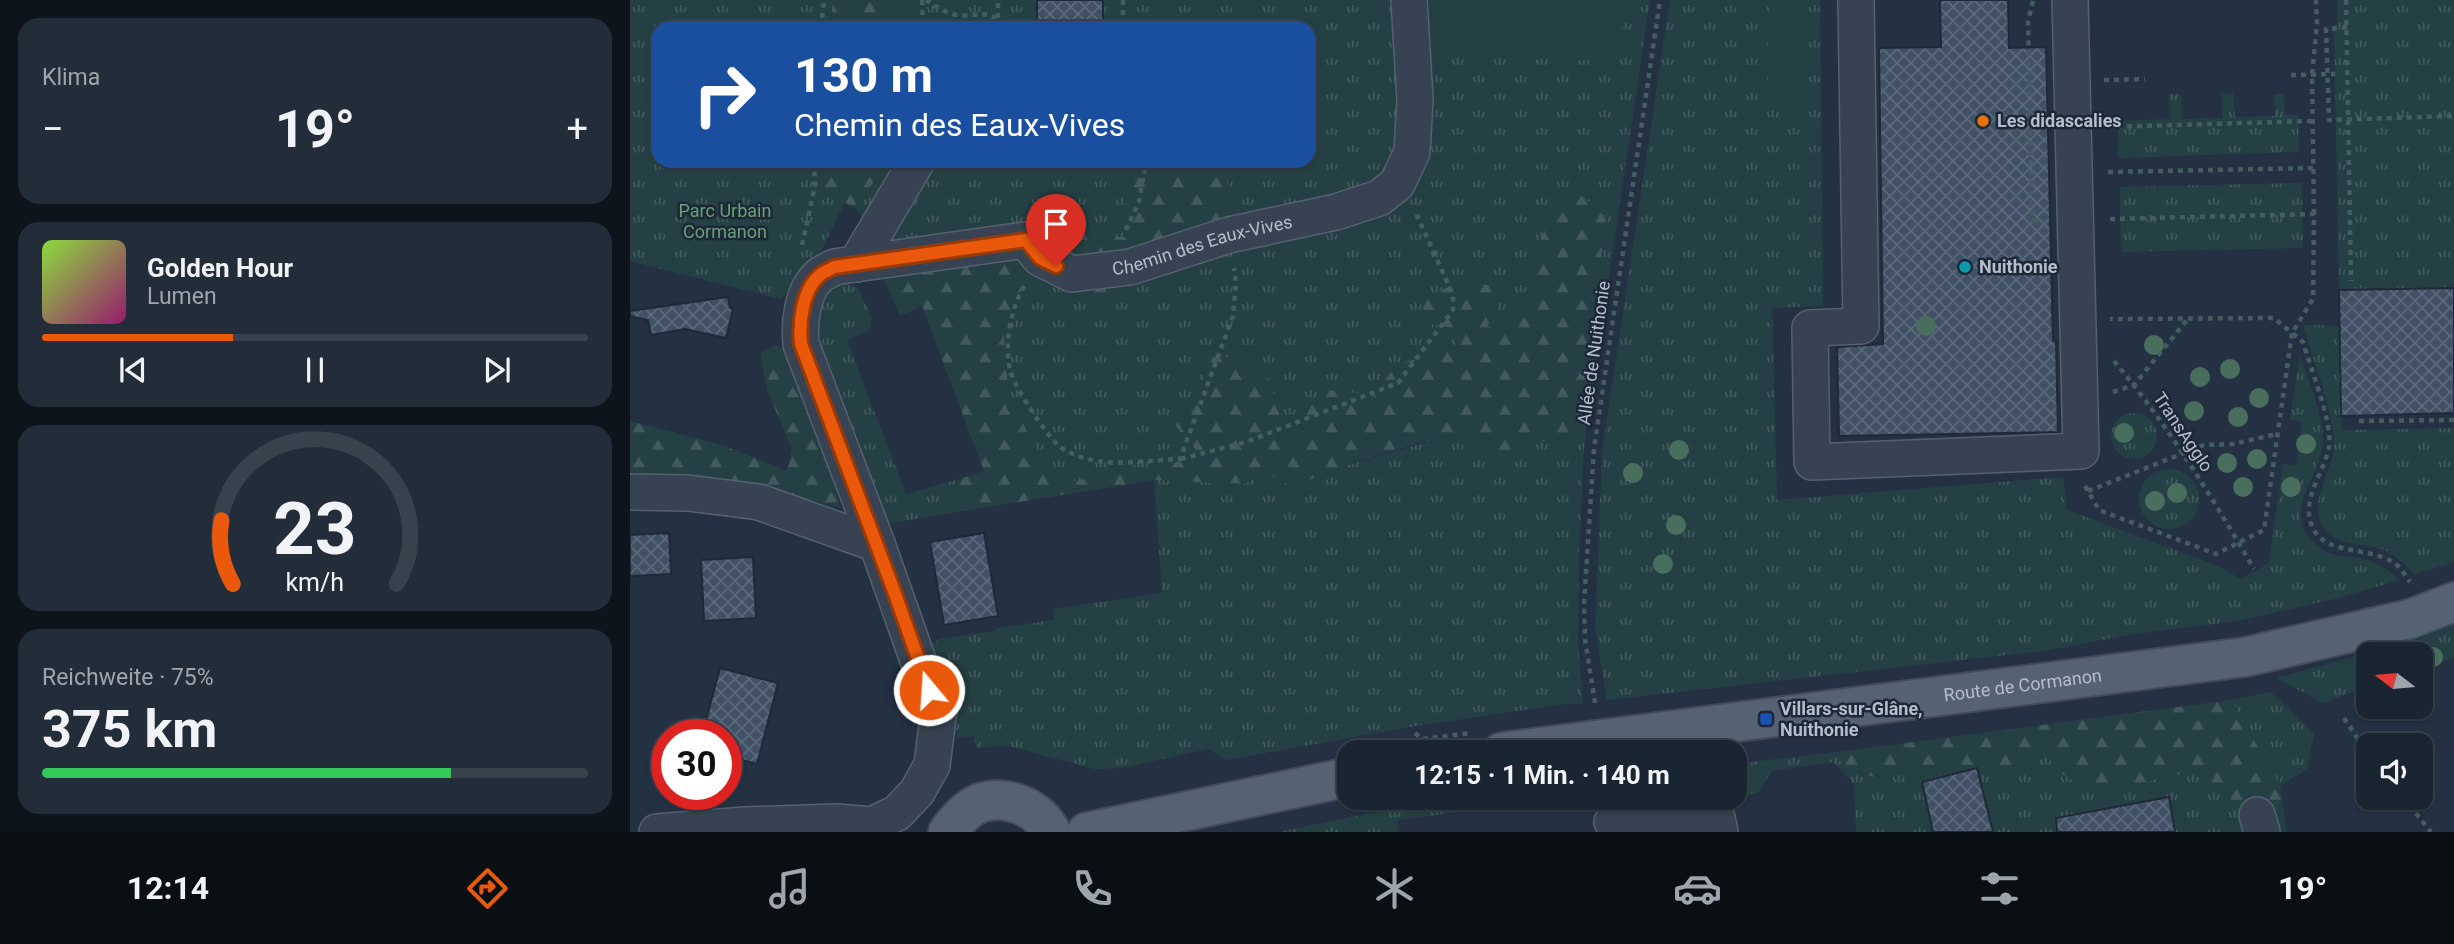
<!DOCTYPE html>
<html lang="de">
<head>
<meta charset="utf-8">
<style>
  :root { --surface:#1a2532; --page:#232d3a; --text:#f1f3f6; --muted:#9fa5ac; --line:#38424d; --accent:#ea580c }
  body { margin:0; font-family:Roboto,sans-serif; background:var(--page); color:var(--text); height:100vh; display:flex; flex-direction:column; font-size:26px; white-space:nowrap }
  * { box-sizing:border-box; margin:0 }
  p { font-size:23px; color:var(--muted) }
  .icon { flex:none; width:38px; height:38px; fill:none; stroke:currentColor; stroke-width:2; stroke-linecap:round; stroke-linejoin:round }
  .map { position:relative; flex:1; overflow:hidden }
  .drawer { display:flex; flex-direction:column; gap:18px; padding:18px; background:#0e141c; width:630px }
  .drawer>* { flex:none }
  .top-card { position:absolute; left:21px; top:21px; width:665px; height:147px; border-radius:21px; box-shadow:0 2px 5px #0004,0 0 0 2px var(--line); background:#1a4fa0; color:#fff; overflow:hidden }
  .needle { width:46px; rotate:286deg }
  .controls { position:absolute; left:1726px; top:642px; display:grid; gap:14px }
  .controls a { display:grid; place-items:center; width:77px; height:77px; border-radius:14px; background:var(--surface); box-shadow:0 2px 5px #0004,0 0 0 2px var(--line); font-size:35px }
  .speed { position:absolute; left:21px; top:719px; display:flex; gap:14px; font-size:35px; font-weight:700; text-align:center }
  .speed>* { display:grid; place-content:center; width:91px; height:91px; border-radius:50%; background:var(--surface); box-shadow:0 2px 5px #0004,0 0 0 2px var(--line); line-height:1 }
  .speed .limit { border:10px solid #d22; background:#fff; color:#111 }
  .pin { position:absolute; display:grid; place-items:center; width:60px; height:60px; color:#fff; margin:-72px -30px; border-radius:50% 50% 50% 0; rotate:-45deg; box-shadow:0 0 7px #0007 }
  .pin .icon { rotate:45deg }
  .me { position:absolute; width:77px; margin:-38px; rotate:342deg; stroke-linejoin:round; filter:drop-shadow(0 0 5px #0008) }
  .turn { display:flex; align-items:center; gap:24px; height:147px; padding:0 28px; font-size:32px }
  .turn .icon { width:91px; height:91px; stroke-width:2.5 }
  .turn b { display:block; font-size:49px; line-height:60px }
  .big { font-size:52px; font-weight:700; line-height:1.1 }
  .drawer .tile { flex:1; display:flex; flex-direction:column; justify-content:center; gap:10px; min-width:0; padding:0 24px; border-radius:21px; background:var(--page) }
  .drawer .dial { align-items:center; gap:0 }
  .dial svg { height:182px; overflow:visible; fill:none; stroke:var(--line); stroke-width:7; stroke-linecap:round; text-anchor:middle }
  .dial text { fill:var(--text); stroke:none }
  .song { display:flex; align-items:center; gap:21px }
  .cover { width:84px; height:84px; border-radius:10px; background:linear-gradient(135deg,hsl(90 70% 55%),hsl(320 70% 35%)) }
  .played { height:7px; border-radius:4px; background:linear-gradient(90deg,var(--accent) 35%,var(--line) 35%) }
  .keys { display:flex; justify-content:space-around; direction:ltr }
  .heat { display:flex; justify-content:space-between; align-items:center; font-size:38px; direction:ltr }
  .charge { height:10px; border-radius:5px; background:linear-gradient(90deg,#34c759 75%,var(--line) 0) }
  .trip { position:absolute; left:707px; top:740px; width:410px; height:70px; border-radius:21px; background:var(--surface); box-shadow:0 2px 5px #0004,0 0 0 2px var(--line); font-weight:700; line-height:70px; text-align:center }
  .tab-bar { display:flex; height:112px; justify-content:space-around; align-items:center; background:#0a0f14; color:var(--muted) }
  .tab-bar .icon { width:49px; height:49px }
  .tab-bar .active { color:var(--accent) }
  .tab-bar b { font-size:32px; color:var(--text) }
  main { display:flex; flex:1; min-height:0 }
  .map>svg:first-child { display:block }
  .grass { fill:url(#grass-tufts) }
  .forest { fill:url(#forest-firs) }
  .garden { fill:#254044 }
  .building { fill:url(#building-cross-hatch); stroke:#1e2a39; stroke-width:2 }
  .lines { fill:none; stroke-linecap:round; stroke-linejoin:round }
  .minor-casing { stroke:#55616f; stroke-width:38 }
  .major-casing { stroke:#414c5b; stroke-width:42 }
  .path { stroke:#435d60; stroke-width:4.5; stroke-dasharray:5 5; stroke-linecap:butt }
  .minor { stroke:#374352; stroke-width:35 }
  .major { stroke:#556272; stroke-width:38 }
  .tree { fill:#4a6e5e }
  .route-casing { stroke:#983908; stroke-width:18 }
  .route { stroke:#ea580c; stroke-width:12 }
  .food-dot { fill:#e8710a; stroke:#1c2837; stroke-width:2.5 }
  .culture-dot { fill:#0f9aa8; stroke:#1c2837; stroke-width:2.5 }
  .transit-dot { fill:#1a4fb4; stroke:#1c2837; stroke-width:2.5 }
  .labels { text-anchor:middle; stroke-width:5; stroke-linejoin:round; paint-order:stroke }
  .poi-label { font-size:18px; font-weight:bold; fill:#b4becc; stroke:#1c2837; text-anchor:start }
  .park-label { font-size:18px; fill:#69a075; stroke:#1c2837 }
  .street-label { font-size:18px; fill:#b4becc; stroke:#1c2837 }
</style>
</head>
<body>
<main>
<section class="drawer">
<div class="tile"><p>Klima</p>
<div class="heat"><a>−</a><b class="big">19°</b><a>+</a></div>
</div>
<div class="tile">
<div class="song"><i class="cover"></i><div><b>Golden Hour</b><p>Lumen</p></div></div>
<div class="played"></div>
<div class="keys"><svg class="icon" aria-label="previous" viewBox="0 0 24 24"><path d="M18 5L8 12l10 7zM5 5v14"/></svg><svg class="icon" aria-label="pause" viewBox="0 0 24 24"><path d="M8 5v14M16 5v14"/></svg><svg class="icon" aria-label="next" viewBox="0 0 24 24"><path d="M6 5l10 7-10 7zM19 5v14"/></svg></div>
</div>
<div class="tile dial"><svg viewBox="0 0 100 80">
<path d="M14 69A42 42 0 1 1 86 69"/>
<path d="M14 69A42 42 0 0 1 9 41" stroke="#ea580c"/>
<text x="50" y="56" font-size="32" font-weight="700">23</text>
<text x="50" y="72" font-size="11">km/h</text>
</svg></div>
<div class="tile"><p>Reichweite · 75%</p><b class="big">375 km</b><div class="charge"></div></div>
</section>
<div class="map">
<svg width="1824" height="832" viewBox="0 0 1824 832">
  <defs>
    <pattern id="grass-tufts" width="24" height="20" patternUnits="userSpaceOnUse" patternTransform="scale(1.75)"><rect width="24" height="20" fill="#254044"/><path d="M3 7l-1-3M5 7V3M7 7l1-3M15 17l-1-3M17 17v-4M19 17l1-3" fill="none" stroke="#425a5e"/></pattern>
    <pattern id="forest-firs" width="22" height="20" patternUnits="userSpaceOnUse" patternTransform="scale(1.75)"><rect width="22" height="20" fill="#254044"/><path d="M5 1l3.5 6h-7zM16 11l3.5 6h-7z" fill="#425a5e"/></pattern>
    <pattern id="building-cross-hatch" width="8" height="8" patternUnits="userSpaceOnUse" patternTransform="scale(1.75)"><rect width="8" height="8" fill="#415165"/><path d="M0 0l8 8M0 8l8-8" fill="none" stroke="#5a687a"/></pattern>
  </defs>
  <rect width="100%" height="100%" fill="#233143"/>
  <path class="grass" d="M0,0H203L200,28H28V161H188L192,190L215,202L188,257L151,299L0,261Z
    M266,0H798L799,51L985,56L998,0H1020L954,447L949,555L948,643L953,704H936L786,726L596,760L578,749L492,768L465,769L378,746L347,748L343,736L328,738L301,646L309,639L366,631L367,628L424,620L423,609L532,593L524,480L615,484L634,469L662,487L708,468L821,435L850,437L867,454L910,441L948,444L976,217L908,250L897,274L903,303L874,329L800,324L828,329L826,347L772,363L761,372L740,400L673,436L654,433L639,379L573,375L574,392L553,432L574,462L558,458L517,474L500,463L490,453L466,477L432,483L400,439L378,388L374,337L391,295L264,254L226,209L257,161H495V237H454L429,230L416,236L533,255L555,161H679V28H271Z
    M1040,0H1139L1138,104L1177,105V0H1190L1193,306L1142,308L1147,500L1433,477L1437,510L1588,566L1611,579L1639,563L1653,464L1666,466L1672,422L1660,419L1670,355C1677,377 1695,420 1693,442C1690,480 1645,516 1692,549C1702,557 1721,556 1733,559C1749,563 1758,570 1770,580L1704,599L1607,621L1497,635L1414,651L977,700L965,629L972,452Z
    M1707,0H1824V288L1709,290L1704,28L1707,23Z
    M1603,93L1605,117L1645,116L1644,94H1654L1655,115H1668L1669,152L1488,158V121L1540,119L1539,94H1551L1552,119L1592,118V94Z
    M1672,183L1673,248L1491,252L1490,187Z
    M214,283L228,288L242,318L240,330L217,340L276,494L326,480L321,513L256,524C242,487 178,343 186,313C188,303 196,292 203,285Z
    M1673,325L1710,326L1712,430L1824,428V562L1785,574C1775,565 1764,553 1751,549C1737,544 1715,545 1703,537C1669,512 1703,475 1704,446C1705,416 1682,357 1673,325Z
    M1481 436a23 23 0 1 1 46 0a23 23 0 1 1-46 0Z
    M1509 499a30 30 0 1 1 60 0a30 30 0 1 1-60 0Z
    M1824,625V658L1790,669V654H1738V686L1693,703L1646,678L1784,641Z
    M1641,692L1684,734L1677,769L1650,786L1601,700Z
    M1208,752L1212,764L1246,778L1283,771L1368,773L1417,755L1432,774L1466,793L1563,771L1608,805L1614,832H1226L1224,784L1203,762L1142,771L1128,793L1104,797V764Z
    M841,798H933L768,820L767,832H648L742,813Z
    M999,798H1098L1011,813C1005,809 999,806 999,798Z"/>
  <path class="forest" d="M203,0H266L271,28H200Z
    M188,161H257L226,209L192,190Z
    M495,161H555V167L593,163L601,201L591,221L539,230L533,255L497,284L468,297L432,280L416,248V236L429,230L454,237H495Z
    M952,196L976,217L948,444L910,441L867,454L850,437L821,435L765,450L708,468L662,487L634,470L616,484L524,480L321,513L326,480L354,471L292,306L270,316L254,279L264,254L388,249L391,295L374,337L378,388L400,439L433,483L466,477L490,452L500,463L517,473L558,458L574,461L557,438L542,422L556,399L574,392L572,357H611L638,373L654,432L673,436L672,409L697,390L728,393L740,400L761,372L772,363L825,347L828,329L800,324L790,302L829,281L866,286L867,310L857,326L874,329L903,303L897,274L908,250L922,207Z
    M146,345L163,355L199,457L210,508L126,486L0,481V421L92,445L157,471L162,449L137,390L130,353Z
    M1601,700L1650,786L1657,832H1614L1608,805L1563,771L1466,793L1432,774L1416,755L1368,773L1283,771L1246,778L1211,764L1208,752Z"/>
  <path class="garden" d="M798,0H998L986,56L946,61L799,51Z
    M1139,0H1177V105L1138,104Z"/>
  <path class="building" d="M407,0H473V28H407Z
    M1310,0H1378L1379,48L1416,47L1423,341H1426L1428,432L1209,436L1207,347L1253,344L1249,48L1311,47Z
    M1824,288V413L1711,416L1709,290Z
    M98,297L100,308L103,309L96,338L55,329L21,335L18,320L0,316V311Z
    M39,533L41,574L0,576V535Z
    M354,533L368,616L314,625L300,542Z
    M123,557L126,618L74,621L71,560Z
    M90,668L148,683L127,764L96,756V735H72Z
    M1347,768L1363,832H1303L1292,782Z
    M1539,797L1545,832H1427L1426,818Z"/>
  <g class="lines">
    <defs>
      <g id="minor">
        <path d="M1226,0L1231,326L1180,328L1182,462L1451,451L1440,0"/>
        <path d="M226,264L287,161"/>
        <path d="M0,492L58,493L129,502L247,544L308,717L302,765L287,792L267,813L242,825L207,822L115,825L27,832"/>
        <path id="s1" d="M247,544L171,344C169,323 172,291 189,276C193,272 200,270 204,267L395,240L410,258L442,274L500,267L599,235L706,212L749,198L767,184L782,152L785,100L779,0"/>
        <path d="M1627,815L1632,832"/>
        <path d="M982,822L1019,827L1087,818L1090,832"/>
      </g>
      <g id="major">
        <path id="s2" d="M872,752L1615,657L1780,619L1824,602"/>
        <path d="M318,832C327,820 336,809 350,803C377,794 409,808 421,832"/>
        <path d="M457,832L719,777"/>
      </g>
    </defs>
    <use href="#minor" class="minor-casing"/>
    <use href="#major" class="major-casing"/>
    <path class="path" d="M292,0L293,28
      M296,0C306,6 316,14 328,15C347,18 348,9 368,19
      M493,0V28
      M1716,0L1721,281
      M1403,1L1398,21L1402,220H1411
      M1717,27L1696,29L1699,120L1824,116
      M191,28L194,0
      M368,28V0
      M1661,75L1705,74
      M1474,80L1515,79
      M1477,127L1683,121
      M1478,172L1683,168
      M1684,214L1682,75L1687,24L1686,0
      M1480,219L1684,214L1683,299L1662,333L1673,342C1680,367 1703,423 1699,447C1694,474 1668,502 1684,530C1698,556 1744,546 1767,565C1772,569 1776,577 1780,582
      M496,230L509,202L516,161
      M172,245L185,186L184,161
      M394,286C381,309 374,343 380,370C384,387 416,434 429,446C435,451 447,456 454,458C483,467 520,460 550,459L603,316L606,283L604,268
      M1484,361C1537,424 1582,497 1624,569
      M1483,392L1504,385L1557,320
      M1729,421L1824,420
      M551,459L616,442L768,383L823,310V295L785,211
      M1455,486L1469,510L1586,554L1634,530L1662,333L1644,318L1480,319
      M1458,491L1574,445L1603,444L1647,434
      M965,703L955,639L954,604L964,449L1030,0
      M1714,718L1738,754
      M785,733L792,739L841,733
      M1773,798L1801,832"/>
    <use href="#minor" class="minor"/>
    <use href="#major" class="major"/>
  </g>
  <g class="tree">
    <circle cx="1296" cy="326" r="10"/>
    <circle cx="1524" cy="345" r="10"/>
    <circle cx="1600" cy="369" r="10"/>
    <circle cx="1570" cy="377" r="10"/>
    <circle cx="1629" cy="398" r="10"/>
    <circle cx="1564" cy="411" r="10"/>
    <circle cx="1608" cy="417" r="10"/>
    <circle cx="1494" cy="433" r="10"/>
    <circle cx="1676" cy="444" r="10"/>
    <circle cx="1049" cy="450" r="10"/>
    <circle cx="1627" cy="459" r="10"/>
    <circle cx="1597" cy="463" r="10"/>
    <circle cx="1003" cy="473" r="10"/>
    <circle cx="1613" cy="487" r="10"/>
    <circle cx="1661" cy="487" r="10"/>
    <circle cx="1547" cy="493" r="10"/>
    <circle cx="1525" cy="501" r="10"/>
    <circle cx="1046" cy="525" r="10"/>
    <circle cx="1033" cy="564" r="10"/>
    <circle cx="1803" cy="657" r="10"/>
  </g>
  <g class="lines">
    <defs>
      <path id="route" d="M299,690L264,591L171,344C169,323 172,291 189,276C193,272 200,270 204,267L396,240L410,258L426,266"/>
    </defs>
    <use href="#route" class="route-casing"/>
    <use href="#route" class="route"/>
  </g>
  <circle class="food-dot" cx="1353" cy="121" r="7"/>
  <circle class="culture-dot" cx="1335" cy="267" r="7"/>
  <rect class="transit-dot" x="1129" y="712" width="14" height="14" rx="3.5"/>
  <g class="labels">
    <g class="poi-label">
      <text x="1367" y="127">Les didascalies</text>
      <text x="1349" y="273">Nuithonie</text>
      <text x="1150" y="715">Villars-sur-Glâne,<tspan x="1150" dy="21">Nuithonie</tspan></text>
    </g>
    <g class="park-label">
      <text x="95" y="217">Parc Urbain<tspan x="95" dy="21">Cormanon</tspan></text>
    </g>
    <g class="street-label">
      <text dy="6" stroke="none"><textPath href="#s1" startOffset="690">Chemin des Eaux-Vives</textPath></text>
      <text transform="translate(964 353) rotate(-82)" y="6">Allée de Nuithonie</text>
      <text transform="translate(1553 432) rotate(56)" y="6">TransAgglo</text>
      <text dy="6" stroke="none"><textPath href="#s2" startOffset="525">Route de Cormanon</textPath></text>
    </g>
  </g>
</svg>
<div class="controls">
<a><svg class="needle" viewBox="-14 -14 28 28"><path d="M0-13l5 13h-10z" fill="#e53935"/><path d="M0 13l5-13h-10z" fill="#9fa5ac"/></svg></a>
<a><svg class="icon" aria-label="sound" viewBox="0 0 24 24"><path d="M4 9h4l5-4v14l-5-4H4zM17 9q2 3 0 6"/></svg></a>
</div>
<div class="speed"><div class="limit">30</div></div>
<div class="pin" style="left:426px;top:266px;background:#d93025"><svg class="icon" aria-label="arrive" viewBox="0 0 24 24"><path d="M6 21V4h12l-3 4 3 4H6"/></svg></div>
<svg class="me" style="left:299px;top:690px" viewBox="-20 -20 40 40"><circle r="17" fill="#ea580c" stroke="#fff" stroke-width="3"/><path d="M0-11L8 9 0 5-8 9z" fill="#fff"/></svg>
<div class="trip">12:15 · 1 Min. · 140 m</div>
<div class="top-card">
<div class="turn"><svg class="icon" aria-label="right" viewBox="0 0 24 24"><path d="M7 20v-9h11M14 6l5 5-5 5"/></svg><div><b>130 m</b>Chemin des Eaux-Vives</div></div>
</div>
</div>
</main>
<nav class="tab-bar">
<b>12:14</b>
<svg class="icon active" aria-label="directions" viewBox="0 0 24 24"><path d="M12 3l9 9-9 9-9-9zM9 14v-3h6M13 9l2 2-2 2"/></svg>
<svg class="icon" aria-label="music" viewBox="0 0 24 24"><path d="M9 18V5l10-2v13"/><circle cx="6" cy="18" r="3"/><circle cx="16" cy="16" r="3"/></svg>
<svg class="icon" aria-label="phone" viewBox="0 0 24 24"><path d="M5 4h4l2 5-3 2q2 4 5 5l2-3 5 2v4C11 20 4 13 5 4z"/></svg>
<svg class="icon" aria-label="climate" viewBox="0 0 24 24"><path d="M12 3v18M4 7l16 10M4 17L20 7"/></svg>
<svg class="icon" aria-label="car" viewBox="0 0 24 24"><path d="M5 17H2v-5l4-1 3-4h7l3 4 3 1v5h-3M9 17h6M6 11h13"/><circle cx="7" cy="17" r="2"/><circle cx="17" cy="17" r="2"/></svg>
<svg class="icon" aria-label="filters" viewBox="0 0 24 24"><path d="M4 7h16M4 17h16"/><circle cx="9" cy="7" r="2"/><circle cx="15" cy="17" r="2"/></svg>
<b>19°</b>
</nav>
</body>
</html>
